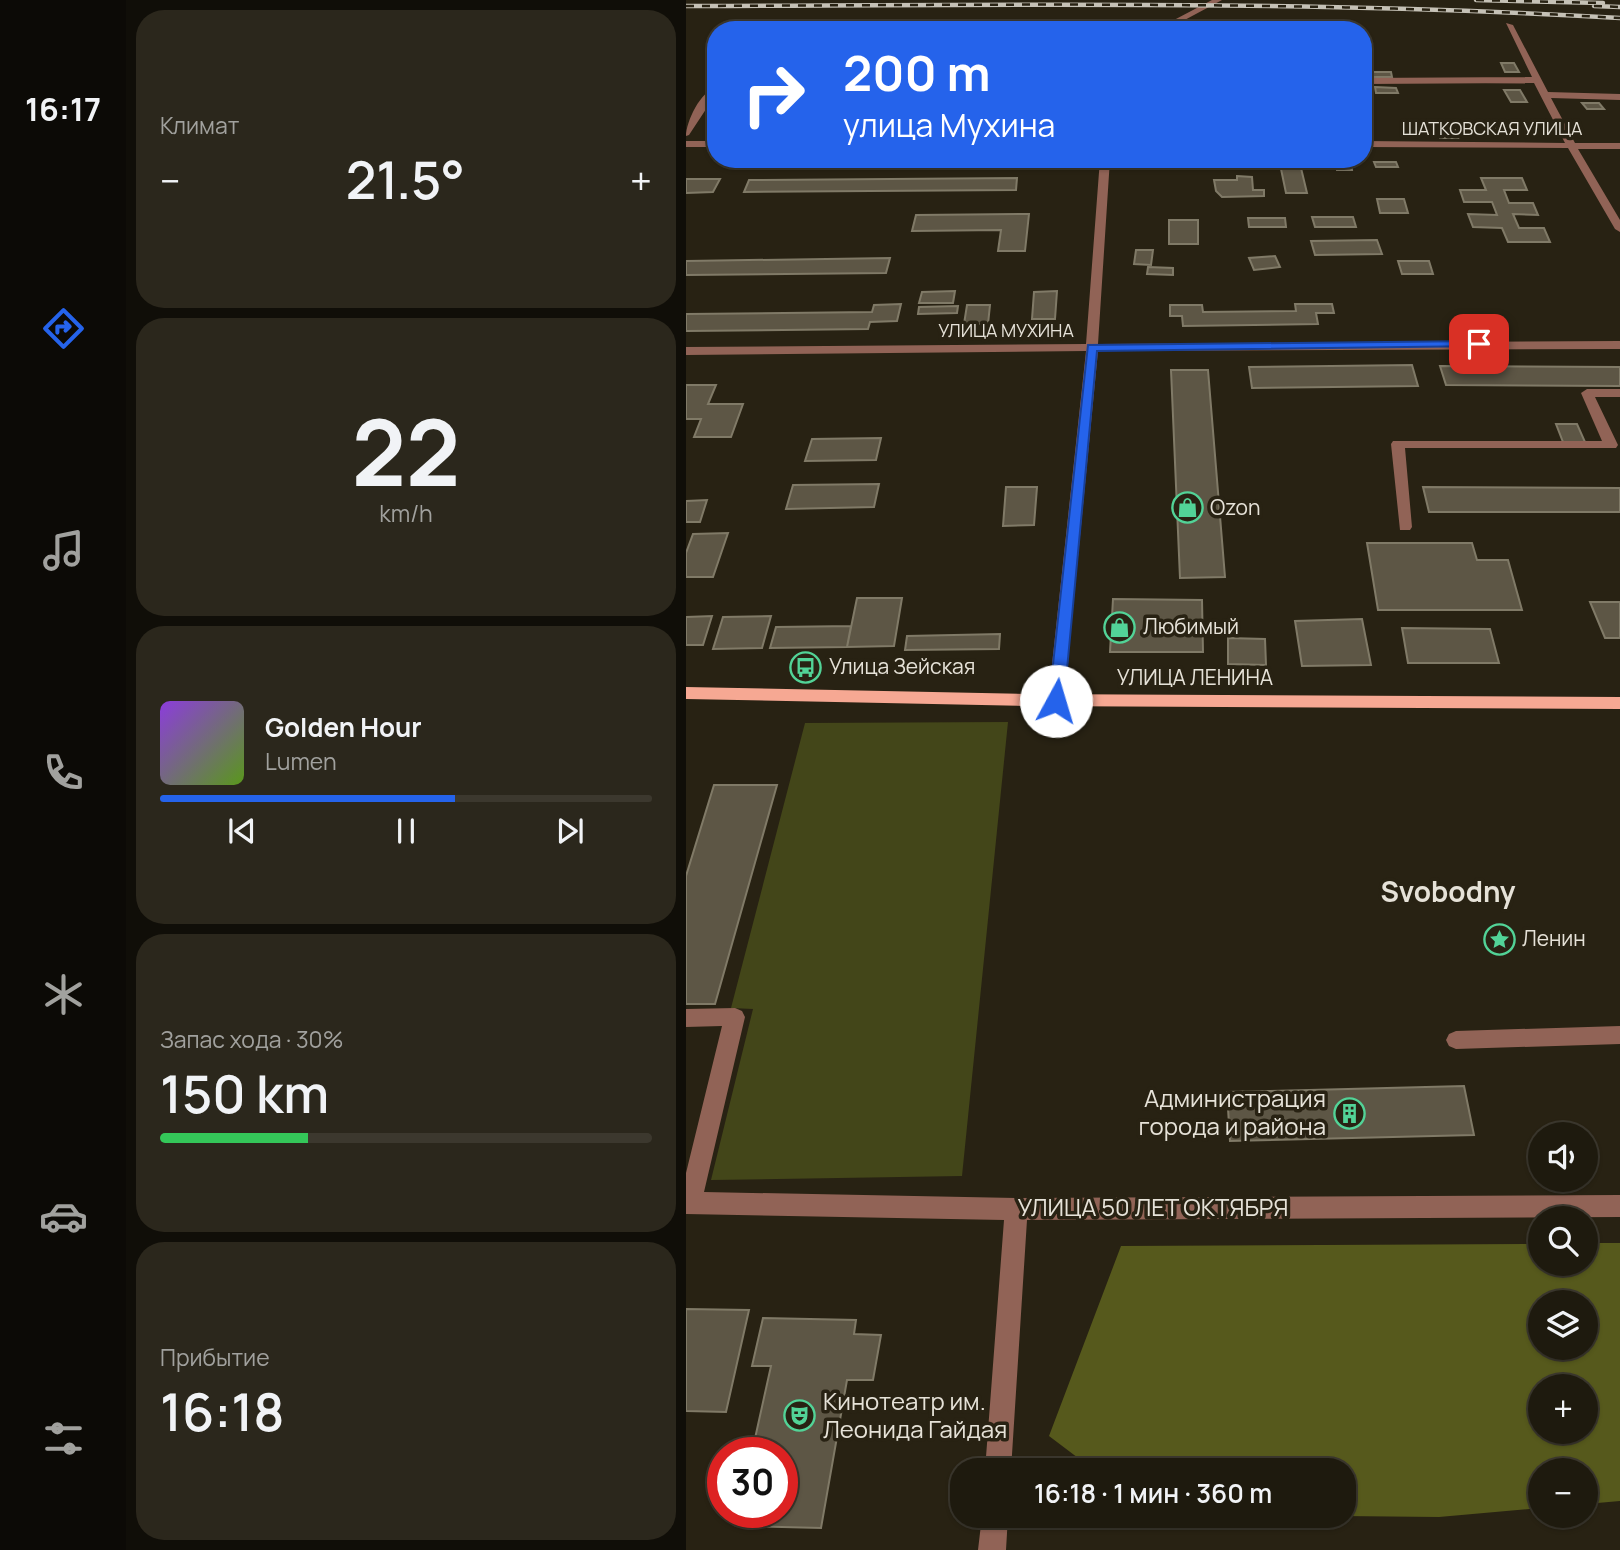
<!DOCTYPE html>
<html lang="ru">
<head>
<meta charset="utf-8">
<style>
  :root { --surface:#1e1a0e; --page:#2b271c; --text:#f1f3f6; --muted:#a1a19e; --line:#3c382e; --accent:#2563eb }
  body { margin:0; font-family:Manrope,sans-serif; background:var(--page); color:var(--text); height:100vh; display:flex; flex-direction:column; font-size:26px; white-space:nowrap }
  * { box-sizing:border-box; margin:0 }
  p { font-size:23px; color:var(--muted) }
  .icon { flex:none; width:38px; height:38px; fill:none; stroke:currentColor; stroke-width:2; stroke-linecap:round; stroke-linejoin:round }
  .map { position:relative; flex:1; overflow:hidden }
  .side { display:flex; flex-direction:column; gap:10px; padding:10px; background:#100e08; width:560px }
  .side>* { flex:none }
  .top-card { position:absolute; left:21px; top:21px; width:665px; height:147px; border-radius:28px; box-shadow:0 2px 5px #0004,0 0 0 2px var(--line); background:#2563eb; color:#fff; overflow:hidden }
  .fabs { position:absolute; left:842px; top:1122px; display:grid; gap:14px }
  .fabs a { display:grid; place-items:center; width:70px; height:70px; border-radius:50%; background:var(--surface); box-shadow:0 2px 5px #0004,0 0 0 2px var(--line); font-size:35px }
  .speed { position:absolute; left:21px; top:1437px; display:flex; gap:14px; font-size:35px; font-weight:700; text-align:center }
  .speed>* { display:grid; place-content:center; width:91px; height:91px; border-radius:50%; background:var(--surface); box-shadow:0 2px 5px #0004,0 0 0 2px var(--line); line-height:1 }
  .speed .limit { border:10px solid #d22; background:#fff; color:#111 }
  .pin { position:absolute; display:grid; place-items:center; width:60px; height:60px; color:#fff; margin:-30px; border-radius:14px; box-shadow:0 4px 10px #0006 }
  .me { position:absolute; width:77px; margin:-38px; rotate:6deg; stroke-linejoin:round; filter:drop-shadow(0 0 5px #0008) }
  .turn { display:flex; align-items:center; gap:24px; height:147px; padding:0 21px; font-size:32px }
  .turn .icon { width:91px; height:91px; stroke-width:2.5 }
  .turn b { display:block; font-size:49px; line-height:60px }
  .big { font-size:52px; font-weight:600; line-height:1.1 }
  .side .widget { flex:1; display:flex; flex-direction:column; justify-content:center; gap:10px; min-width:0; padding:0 24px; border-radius:28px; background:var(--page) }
  .side .dial { align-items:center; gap:0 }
  .dial b { font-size:91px; line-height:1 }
  .song { display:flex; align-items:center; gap:21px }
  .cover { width:84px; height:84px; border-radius:10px; background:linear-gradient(135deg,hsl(270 70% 55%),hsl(90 70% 35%)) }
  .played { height:7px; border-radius:4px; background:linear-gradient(90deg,var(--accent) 60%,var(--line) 60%) }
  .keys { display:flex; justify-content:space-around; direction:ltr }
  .heat { display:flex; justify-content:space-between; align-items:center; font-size:38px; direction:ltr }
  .charge { height:10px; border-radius:5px; background:linear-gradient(90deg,#34c759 30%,var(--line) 0) }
  .trip { position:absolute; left:264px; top:1458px; width:406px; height:70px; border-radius:28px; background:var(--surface); box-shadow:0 2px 5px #0004,0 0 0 2px var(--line); font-weight:600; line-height:70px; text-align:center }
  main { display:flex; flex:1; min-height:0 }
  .menu { display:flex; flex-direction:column; width:126px; justify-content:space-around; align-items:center; background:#0c0a06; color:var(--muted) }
  .menu .icon { width:49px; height:49px }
  .menu .selected { color:var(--accent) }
  .menu b { font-size:32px; color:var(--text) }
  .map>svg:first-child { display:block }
  .green { fill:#434619 }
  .forest { fill:#56591c; fill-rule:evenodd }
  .building { fill:#5d5645; stroke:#807a67; stroke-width:2 }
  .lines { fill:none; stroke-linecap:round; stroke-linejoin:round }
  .minor { fill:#916356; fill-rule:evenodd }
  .major { fill:#f6a893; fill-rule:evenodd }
  .rail-casing { stroke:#c5c1b6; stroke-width:4.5 }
  .rail { stroke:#282213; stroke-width:2.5; stroke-dasharray:8; stroke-linecap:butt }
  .route { fill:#2563eb; stroke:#184099; stroke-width:2 }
  .labels { text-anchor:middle; stroke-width:7; stroke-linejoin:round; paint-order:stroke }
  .far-street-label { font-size:18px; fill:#e6e2d8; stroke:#282213 }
  .poi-label { font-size:21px; fill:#e6e2d8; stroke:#282213; text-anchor:start }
  .street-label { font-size:21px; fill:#e6e2d8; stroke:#282213 }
  .near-poi-label { font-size:24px; fill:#e6e2d8; stroke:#282213; text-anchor:end }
  .near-street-label { font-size:24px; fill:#e6e2d8; stroke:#282213 }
  .district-label { font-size:28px; font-weight:bold; fill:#e6e2d8; stroke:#282213 }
</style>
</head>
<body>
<main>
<nav class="menu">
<b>16:17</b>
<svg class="icon selected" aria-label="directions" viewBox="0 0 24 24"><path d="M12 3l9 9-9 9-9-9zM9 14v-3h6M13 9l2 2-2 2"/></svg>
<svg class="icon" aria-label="music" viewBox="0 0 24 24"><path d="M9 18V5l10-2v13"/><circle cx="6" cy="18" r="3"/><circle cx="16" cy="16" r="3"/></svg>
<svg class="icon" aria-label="phone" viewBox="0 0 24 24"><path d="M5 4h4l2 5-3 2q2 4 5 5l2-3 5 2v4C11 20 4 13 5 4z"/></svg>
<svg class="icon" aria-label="climate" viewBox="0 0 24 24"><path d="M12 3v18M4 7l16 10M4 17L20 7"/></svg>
<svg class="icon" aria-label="car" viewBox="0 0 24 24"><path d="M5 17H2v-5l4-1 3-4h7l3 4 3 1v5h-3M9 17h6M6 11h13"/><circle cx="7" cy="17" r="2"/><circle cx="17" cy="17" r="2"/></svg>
<svg class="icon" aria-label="filters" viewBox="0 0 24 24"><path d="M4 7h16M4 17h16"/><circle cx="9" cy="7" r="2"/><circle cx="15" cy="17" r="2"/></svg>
</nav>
<section class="side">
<div class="widget"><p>Климат</p>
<div class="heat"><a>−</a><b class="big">21.5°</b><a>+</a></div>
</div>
<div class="widget dial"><b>22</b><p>km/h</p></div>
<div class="widget">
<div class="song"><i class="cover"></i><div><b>Golden Hour</b><p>Lumen</p></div></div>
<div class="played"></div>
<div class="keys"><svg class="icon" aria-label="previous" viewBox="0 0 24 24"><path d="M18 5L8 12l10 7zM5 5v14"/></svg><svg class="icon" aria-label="pause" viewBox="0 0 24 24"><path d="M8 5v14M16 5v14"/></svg><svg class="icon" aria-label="next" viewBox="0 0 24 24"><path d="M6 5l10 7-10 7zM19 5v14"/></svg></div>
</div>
<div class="widget"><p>Запас хода · 30%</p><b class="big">150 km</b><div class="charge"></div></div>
<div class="widget"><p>Прибытие</p><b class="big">16:18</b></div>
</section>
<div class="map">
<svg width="934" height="1550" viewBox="0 0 934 1550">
  <rect width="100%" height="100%" fill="#282213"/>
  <path class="green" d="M322,722L276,1176L25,1180L67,1009L45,1008L119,723Z"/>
  <path class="forest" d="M900,1243H934V1501L900,1504V1470H854V1508L753,1517L655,1516H658V1470H408L363,1436L435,1246L854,1244V1264H900ZM854,1302H900V1348H854ZM854,1386H900V1432H854Z"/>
  <path class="building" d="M815,63H828L833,72H819Z
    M685,72H705L706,77H686Z
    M689,87L710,88L712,93H690Z
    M818,90H834L841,102H825Z
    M896,103H913L918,109H901Z
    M800,126H820L824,134H803Z
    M751,130H769L772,138H754Z
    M650,162H665L666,170H651Z
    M688,162H710L712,167H690Z
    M615,168L621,193H600L595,169Z
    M551,176L566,177L567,190H578V196L536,197L530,191L528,180H551Z
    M331,178L330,190L58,192L63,180Z
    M795,178H836L841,190H818L823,203H847L852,215L827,214L833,228H858L864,242H822L816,228L787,227L782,214L811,215L806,202H778L774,190H800Z
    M0,179H34L27,192L0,193Z
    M691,199H718L722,213H694Z
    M343,214L339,251H312L315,230L226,231L230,215Z
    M626,217H667L670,227H629Z
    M562,218H599L600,227H563Z
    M483,220H512V244H483Z
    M691,240L696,254L629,255L625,241Z
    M450,250H467L465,265L448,264Z
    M589,256L594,267L568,270L563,258Z
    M204,258L200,273L0,275V261Z
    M712,261H743L747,274H716Z
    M462,267L487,268V275L461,274Z
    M269,291L267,303H233L236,292Z
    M371,291L369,319H346L348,292Z
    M215,304L211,321L184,322L182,329L0,331V314L186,312L188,305Z
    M609,304H646L648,313H630L632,324L497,326L496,316H484V305H516L517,312L610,311Z
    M281,305H304L302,324H278Z
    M272,306L271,313L232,314L233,307Z
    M726,365L732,386L566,388L563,367Z
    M754,366L934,367V386L760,385Z
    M485,370H522L539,577L494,578Z
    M0,385H30L22,404H57L45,437H8L15,419H0Z
    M870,424H891L899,442H877Z
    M195,438L190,460L119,461L126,439Z
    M193,484L188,507L100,509L107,485Z
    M320,487H351L348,525L317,526Z
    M737,487L934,488V512H743Z
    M21,500L14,522H0V501Z
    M42,533L27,577H0V553L7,534Z
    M681,543H786L791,560H822L836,610H692Z
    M171,598H216L208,646L161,647Z
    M427,599L516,600L517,652H424Z
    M904,602H934V638H919Z
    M26,616L17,645H0V617Z
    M85,616L76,648L27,649L37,617Z
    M676,619L685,665L616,666L609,621Z
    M165,626L161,647L84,648L90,627Z
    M716,628L804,629L813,663H722Z
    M314,634L313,649L219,650L221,636Z
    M542,638L579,639L580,665L542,664Z
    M28,785H91L29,1004H0V876Z
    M778,1086L788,1135L544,1141L541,1092Z
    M0,1309L63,1310L40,1412L0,1411Z
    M77,1318L170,1320L168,1334L195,1335L187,1380H161L135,1528L50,1526L53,1512H96V1452H66L85,1366H66Z"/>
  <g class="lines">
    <path class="minor" d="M526,0H536L480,30H469Z
      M820,23L827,25L862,92L934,94V100L865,98L889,143H934V149H892L934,220V232L929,229L882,148L677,147V141L879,143L848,83L677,84V78L846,77Z
      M30,88V94L3,135L0,136C0,122 15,90 30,88Z
      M0,141H30V147H0Z
      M414,159H424L412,344L934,341V349L412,351L378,701L376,705H364L362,701L400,351L0,355V347L400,344Z
      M901,389H934V397H909L932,445L930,448H719L726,527L724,530H714L705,444L707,441H916L895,393Z
      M49,1008L56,1011L59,1017L18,1192L330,1198L934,1195V1217L341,1220L325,1470H299L318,1220L0,1214V1173L36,1026L0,1027V1009Z
      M934,1026V1044L770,1049L763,1046L760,1040L763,1034L770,1031Z
      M296,1516H322L320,1550H292Z"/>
    <path class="major" d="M0,687L340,694L934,697V709L340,706L0,699Z"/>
    <defs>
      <path id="rail" d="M790,0L917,3
        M0,6C311,5 623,0 934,18
        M908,6L934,7"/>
    </defs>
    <use href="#rail" class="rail-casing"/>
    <use href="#rail" class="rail"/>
  </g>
  <path class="route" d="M793,341L797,342V346L411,351L378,701L375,704H365L363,701L402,345Z"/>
  <defs>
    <symbol id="shop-ring" viewBox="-11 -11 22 22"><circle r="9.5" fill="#282213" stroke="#52d397" stroke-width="1.5"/><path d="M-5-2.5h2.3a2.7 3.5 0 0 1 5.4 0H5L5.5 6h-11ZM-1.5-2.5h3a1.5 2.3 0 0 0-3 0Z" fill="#52d397"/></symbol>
    <symbol id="bus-ring" viewBox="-11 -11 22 22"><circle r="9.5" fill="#282213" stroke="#52d397" stroke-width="1.5"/><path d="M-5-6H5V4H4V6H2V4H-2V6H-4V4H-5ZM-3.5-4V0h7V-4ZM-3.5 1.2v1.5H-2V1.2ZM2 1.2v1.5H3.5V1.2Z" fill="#52d397"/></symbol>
    <symbol id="sight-ring" viewBox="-11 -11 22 22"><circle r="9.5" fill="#282213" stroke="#52d397" stroke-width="1.5"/><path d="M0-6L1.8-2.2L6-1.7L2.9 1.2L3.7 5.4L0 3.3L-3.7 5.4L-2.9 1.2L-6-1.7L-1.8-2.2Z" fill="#52d397"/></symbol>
    <symbol id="building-ring" viewBox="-11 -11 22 22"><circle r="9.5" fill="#282213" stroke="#52d397" stroke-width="1.5"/><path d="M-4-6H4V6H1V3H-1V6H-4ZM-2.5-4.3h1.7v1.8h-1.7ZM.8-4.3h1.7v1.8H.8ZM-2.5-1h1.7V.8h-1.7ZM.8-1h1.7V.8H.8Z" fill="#52d397"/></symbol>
    <symbol id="theatre-ring" viewBox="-11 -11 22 22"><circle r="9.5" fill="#282213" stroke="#52d397" stroke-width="1.5"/><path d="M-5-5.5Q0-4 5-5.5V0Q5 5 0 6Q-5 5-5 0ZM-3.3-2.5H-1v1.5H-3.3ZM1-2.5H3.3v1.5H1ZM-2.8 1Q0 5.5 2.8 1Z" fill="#52d397"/></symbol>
  </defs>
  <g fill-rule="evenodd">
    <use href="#shop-ring" x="484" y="490" width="35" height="35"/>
    <use href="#shop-ring" x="416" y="610" width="35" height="35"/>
    <use href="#bus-ring" x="102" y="650" width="35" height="35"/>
    <use href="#sight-ring" x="796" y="922" width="35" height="35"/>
    <use href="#building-ring" x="646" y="1096" width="35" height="35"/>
    <use href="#theatre-ring" x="96" y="1398" width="35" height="35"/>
  </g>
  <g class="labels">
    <g class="far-street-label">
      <text x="806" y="135">ШАТКОВСКАЯ УЛИЦА</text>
      <text x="320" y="337">УЛИЦА МУХИНА</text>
    </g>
    <g class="poi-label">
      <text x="524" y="515">Ozon</text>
      <text x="457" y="634">Любимый</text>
      <text x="143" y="674">Улица Зейская</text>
      <text x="836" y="946">Ленин</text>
    </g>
    <g class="street-label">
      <text x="509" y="685">УЛИЦА ЛЕНИНА</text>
    </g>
    <g class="near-poi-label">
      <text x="640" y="1107">Администрация<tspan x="640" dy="28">города и района</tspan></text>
      <text x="137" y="1410" text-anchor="start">Кинотеатр им.<tspan x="137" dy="28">Леонида Гайдая</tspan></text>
    </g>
    <g class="near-street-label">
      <text x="467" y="1216">УЛИЦА 50 ЛЕТ ОКТЯБРЯ</text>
    </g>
    <g class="district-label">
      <text x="762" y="902">Svobodny</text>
    </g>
  </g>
</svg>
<div class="fabs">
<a><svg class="icon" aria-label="sound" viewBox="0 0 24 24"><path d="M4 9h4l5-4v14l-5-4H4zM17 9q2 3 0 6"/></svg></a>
<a><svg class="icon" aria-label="search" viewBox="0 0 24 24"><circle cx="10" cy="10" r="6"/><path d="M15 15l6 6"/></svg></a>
<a><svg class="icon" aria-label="layers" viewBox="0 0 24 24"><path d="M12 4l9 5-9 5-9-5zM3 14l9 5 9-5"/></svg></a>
<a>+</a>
<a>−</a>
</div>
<div class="speed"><div class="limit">30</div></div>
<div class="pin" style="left:793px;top:344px;background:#d93025"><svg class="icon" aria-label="arrive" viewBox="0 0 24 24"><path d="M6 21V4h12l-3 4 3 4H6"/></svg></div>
<svg class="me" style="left:370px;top:701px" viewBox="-20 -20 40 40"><circle r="19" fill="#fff"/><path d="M0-13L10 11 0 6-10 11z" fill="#2563eb"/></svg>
<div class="trip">16:18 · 1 мин · 360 m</div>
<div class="top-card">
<div class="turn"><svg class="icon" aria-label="right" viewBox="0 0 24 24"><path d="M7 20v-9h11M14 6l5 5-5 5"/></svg><div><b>200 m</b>улица Мухина</div></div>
</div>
</div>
</main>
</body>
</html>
